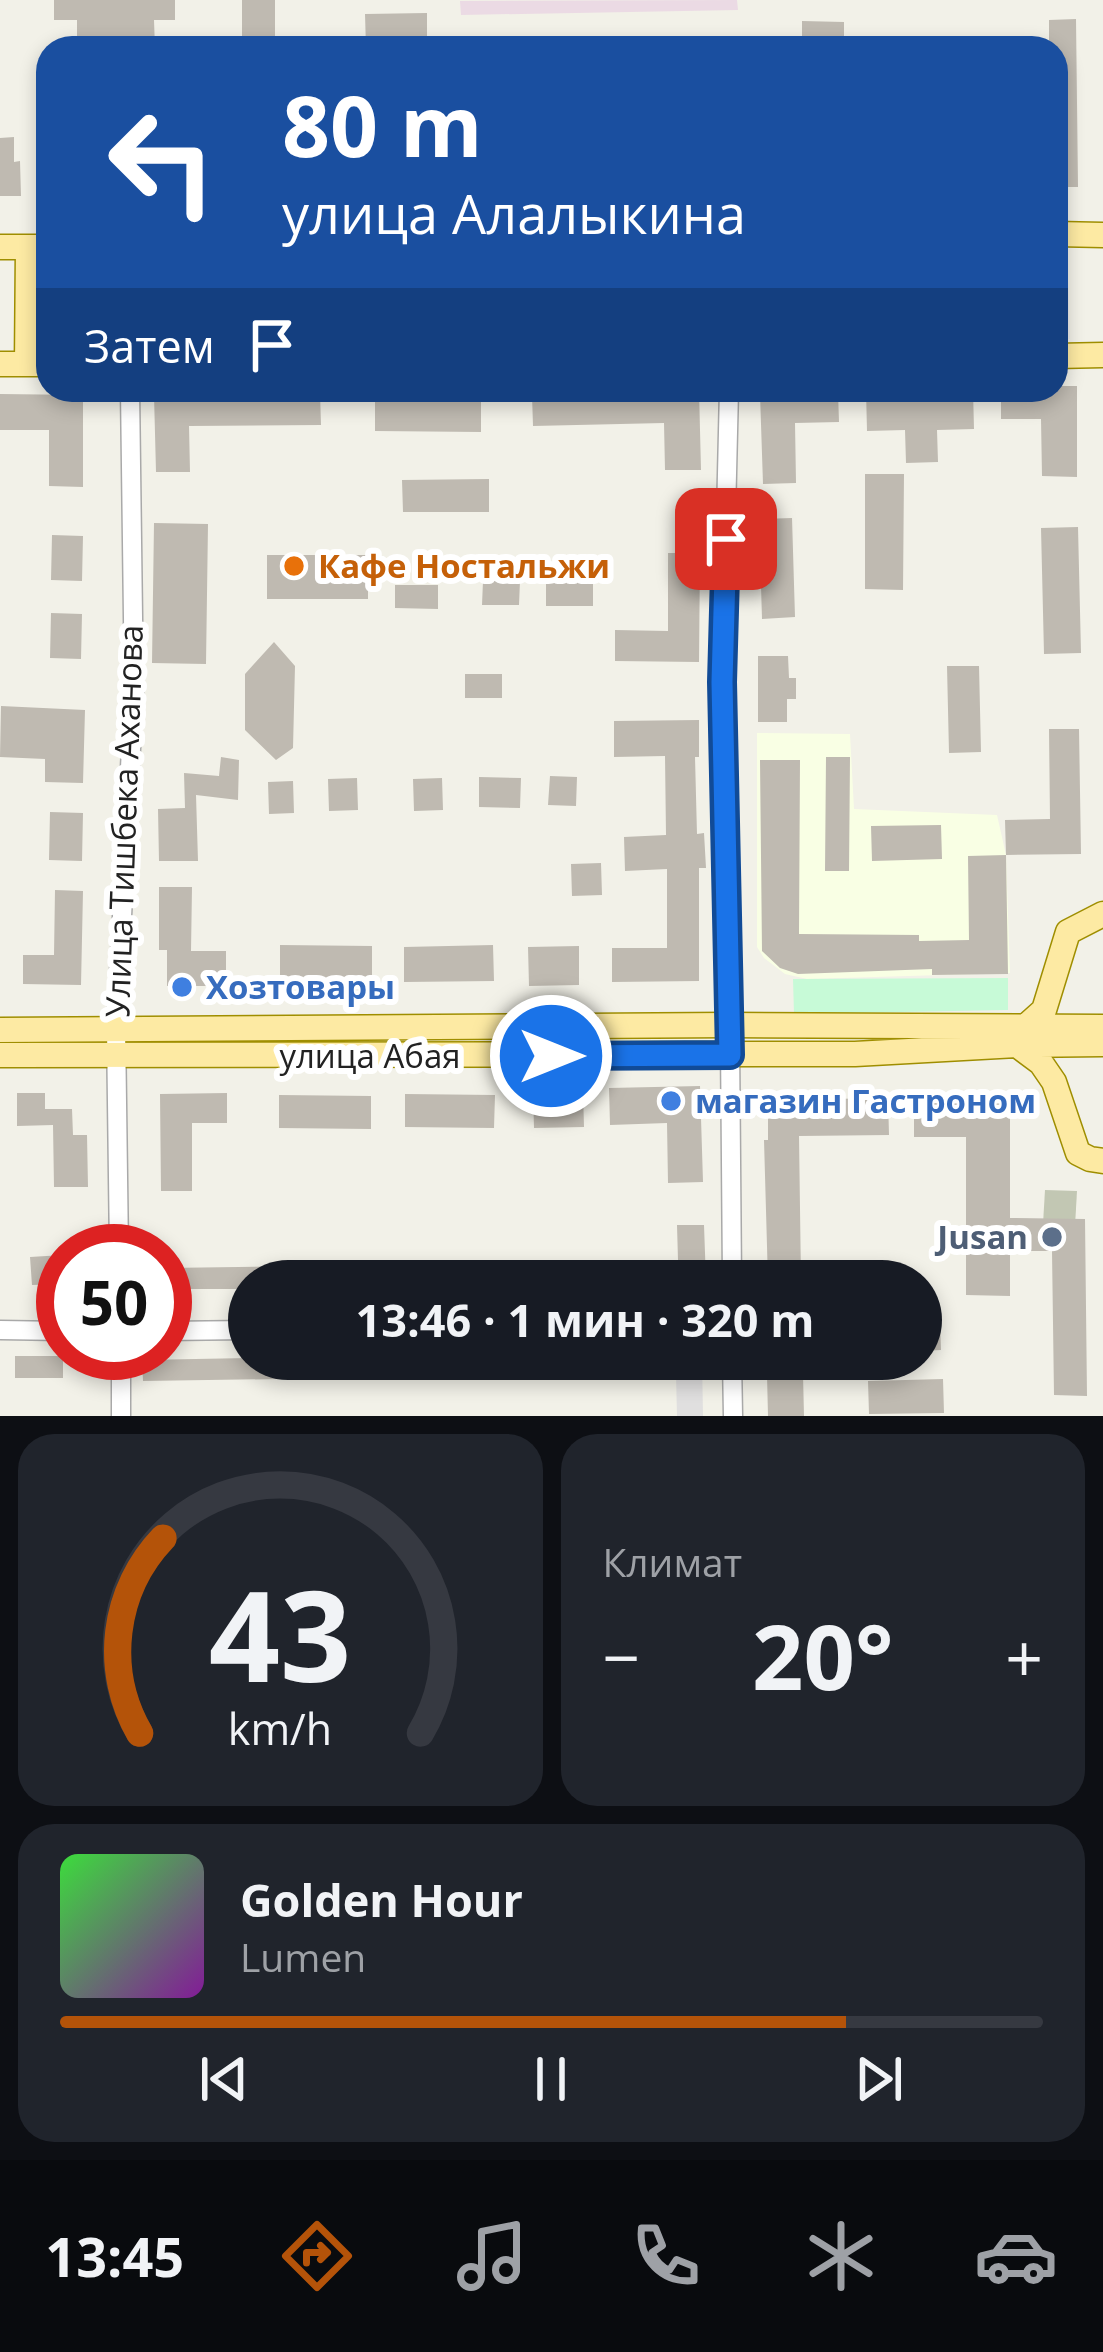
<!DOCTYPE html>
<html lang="ru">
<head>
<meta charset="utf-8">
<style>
  :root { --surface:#171b24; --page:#20242c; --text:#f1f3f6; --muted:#9ea1a6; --line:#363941; --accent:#b45309 }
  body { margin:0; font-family:"Open Sans",sans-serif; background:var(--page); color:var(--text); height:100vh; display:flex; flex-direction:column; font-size:45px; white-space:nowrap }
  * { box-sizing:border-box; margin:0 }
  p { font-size:39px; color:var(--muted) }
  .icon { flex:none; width:66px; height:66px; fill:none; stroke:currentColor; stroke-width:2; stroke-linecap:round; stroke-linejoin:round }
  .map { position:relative; height:1416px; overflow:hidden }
  .panel { display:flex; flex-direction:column; gap:18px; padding:18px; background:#0d0f14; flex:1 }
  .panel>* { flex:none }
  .banner { position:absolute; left:36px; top:36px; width:1032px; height:366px; border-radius:36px; box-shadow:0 6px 18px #0003; background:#1a4fa0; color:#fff; overflow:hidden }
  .speed { position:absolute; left:36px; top:1224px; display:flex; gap:24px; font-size:60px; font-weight:700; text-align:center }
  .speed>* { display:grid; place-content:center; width:156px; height:156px; border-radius:50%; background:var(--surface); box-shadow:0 6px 18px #0003; line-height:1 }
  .speed .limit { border:18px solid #d22; background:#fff; color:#111 }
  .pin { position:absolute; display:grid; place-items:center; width:102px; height:102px; color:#fff; margin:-51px; border-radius:24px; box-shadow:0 6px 18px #0006 }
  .me { position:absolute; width:132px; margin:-66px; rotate:90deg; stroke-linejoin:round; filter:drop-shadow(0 0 9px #0008) }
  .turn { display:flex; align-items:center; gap:42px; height:252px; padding:0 48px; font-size:54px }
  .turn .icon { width:156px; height:156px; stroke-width:2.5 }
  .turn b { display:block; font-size:84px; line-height:102px }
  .then { display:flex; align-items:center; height:114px; padding:0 48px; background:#0003; gap:24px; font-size:45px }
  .big { font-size:90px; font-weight:700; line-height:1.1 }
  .panel .widget { flex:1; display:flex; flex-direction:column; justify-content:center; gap:18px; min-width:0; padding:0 42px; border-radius:36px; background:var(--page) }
  .panel .dial { align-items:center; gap:0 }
  .dial svg { height:312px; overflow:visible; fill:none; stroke:var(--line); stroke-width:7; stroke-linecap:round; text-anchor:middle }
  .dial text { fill:var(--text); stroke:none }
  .song { display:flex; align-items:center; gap:36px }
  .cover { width:144px; height:144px; border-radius:18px; background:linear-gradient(135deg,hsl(120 70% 55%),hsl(290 70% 35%)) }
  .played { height:12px; border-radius:6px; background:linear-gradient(90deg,var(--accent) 80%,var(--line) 80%) }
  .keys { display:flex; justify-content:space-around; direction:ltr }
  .heat { display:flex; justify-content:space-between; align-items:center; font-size:66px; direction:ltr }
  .panel .tiles { flex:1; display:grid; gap:18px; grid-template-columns:1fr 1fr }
  .widget:last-child { grid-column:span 2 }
  .trip { position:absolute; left:228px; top:1260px; width:714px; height:120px; border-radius:60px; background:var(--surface); box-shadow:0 6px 18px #0003; font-weight:700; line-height:120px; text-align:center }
  .dock { display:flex; height:192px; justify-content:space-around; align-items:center; background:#090b0e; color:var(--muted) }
  .dock .icon { width:84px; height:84px }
  .dock .selected { color:var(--accent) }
  .dock b { font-size:54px; color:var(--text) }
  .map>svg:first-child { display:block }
  .residential { fill:#e0dfdf }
  .industrial { fill:#ebdae4 }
  .education { fill:#f9ffe4 }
  .construction { fill:#c2c7b3 }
  .park { fill:#c7fad7 }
  .parking { fill:#eaeaea }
  .building { fill:#bfbab1 }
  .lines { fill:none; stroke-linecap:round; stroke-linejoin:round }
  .minor-casing { stroke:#a9a9a9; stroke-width:21 }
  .major-casing { stroke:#9f8e00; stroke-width:27 }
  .minor { stroke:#fff; stroke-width:18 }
  .major { stroke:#fdeaa3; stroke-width:24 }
  .route-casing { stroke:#114b97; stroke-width:30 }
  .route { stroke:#1a73e8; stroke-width:21 }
  .food-dot { fill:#e8710a; stroke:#fff; stroke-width:4.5 }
  .shop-dot { fill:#3f7fe0; stroke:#fff; stroke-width:4.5 }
  .service-dot { fill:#5c6f8a; stroke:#fff; stroke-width:4.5 }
  .labels { text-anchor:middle; stroke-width:12; stroke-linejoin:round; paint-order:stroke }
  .food-label { font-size:33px; font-weight:bold; fill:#c56008; stroke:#fff; text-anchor:start }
  .street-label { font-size:33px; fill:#222; stroke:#fff }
  .shop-label { font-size:33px; font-weight:bold; fill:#366cbe; stroke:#fff; text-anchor:start }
  .service-label { font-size:33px; font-weight:bold; fill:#4e5e75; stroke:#fff; text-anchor:end }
</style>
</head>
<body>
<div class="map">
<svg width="1103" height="1416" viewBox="0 0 1103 1416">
  <rect width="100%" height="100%" fill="#f2f1e8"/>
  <path class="residential" d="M664,1359H702L703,1416H677L676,1375L664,1374Z"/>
  <path class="industrial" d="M737,0L738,10L461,15L460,1Z"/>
  <path class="education" d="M757,733L850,734L854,809L997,815L1006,855L1010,973L807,979L785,974L764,958L757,947Z"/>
  <path class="construction" d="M1045,1190L1077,1191L1075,1226L1043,1224Z"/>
  <path class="park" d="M1008,978V1010L794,1014L793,979Z"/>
  <path class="parking" d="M1067,251L1070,339L1057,340L1056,252Z"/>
  <path class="building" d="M54,0H175V20H154L155,48H77V20H54Z
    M242,0H275V48H242Z
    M427,13V48H366L365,14Z
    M1076,19L1078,187H1056V48H1049V20Z
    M802,21L844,22V48H802Z
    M14,137V162L20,161L21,196H0V138Z
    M1056,386H1077V477L1042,476L1041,419H1001V390H1056Z
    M699,390L701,470H665L664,423L533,426L532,395Z
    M866,390H973L974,429L937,430L938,462L906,463L905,430L867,431Z
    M375,391L481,392V432L375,431Z
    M838,392L839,422L795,423L796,483L763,484L760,394Z
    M320,393L321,425L189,426L190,472H156L154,395Z
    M0,394L83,395V487L49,486V430H0Z
    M865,474H904L903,590L865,589Z
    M489,479V512H403L402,480Z
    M792,518L795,617L762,619L759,519Z
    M154,523L208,524L206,664L152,663Z
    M1078,527L1081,653L1044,654L1041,528Z
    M52,535L83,536L82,581L51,580Z
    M668,553H700L699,662L615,661V630L668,631Z
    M267,555H368V599H267Z
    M546,575H593V606H546Z
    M483,581H520L519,605H482Z
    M395,585H438V609L395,608Z
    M51,613L82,614L81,659L50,658Z
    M274,642L295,666L293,748L276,760L245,730V674Z
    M758,656H788L789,678H796V699H787V722H758Z
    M947,666H979L981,752L949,753Z
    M465,674H502V698H465Z
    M1,706L85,710L83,783L45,782V759L0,757Z
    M699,720V757H695L697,834L704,833L706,868H699V981L612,982V948H667V869L625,871L624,837L666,835L665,756L614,757V721Z
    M1049,729H1079L1081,854L1006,855L1005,820L1050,819Z
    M221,757L239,760L238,800L196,795L198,861H159L158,809L185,808L184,773L219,776Z
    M826,757H850L849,871H825Z
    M760,760H800L799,934L919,935V941L969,940L968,856L1006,855L1008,974L932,975V969L798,974L780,968L762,951Z
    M550,776L577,777L576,806L548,805Z
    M479,777L521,778L520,808L479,807Z
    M357,778L358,810L329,811L328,779Z
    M442,778L443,810L414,811L413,779Z
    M293,781L294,813L269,814L268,782Z
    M50,812L83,813L82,861L49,860Z
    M941,825L942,859L872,861L871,826Z
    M601,863L602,895L572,896L571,864Z
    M159,887H192L191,951H226V986H167V950H159Z
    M55,890L83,891L81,985L23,984V955H54Z
    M280,945L372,946V983H280Z
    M493,945L494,981L404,982V947Z
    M579,946V985L529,986L528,947Z
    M700,1086L703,1182L668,1183L667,1123L610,1125L609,1088Z
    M583,1091L584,1127L534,1128L533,1093Z
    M17,1093H45V1109H72L73,1135H87L88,1187H54L53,1125L17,1126Z
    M227,1093V1123H192V1191H161L160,1094Z
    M405,1094L495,1095L494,1128L405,1127Z
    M279,1095L371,1096V1129L279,1128Z
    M888,1098L889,1135L799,1136L801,1281H768L764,1140H768V1100Z
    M914,1099H1010V1218L1085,1219L1087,1396L1054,1395L1052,1251H1010V1296L966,1295V1137H914Z
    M677,1225H704L706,1281H666V1260H678Z
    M63,1255V1284L32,1285L30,1257Z
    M604,1264L605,1281H249V1289H165V1268L369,1265V1269Z
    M921,1322H940L941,1350L921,1351Z
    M15,1356H63V1378H15Z
    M249,1358L281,1359V1379L143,1381L142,1360Z
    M304,1359H434V1376L304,1378Z
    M458,1359H518V1376H458Z
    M541,1359H608V1376H541Z
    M803,1374L804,1416H768L767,1375Z
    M943,1379L944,1413L869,1414L868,1381Z"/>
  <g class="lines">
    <defs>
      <path id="minor" d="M729,390L722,683L730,1042L732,1281
        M119,1251L116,1028L134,693L130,390
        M0,1330L63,1331
        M165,1331L249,1330
        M121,1353V1416
        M732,1359L733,1416"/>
      <path id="major" d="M1056,234L1103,235
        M0,247H48
        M1056,356L1103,355
        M0,364H48
        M27,364L28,247
        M1025,1027L1044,1010L1068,932L1103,914
        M0,1030L729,1025L1103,1027
        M1017,1045L1041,1063L1054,1082L1078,1153L1090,1159L1103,1161
        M0,1055L855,1054L1017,1045L1103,1044"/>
    </defs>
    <use href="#minor" class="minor-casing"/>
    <use href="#major" class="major-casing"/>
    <use href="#minor" class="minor"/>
    <use href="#major" class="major"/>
  </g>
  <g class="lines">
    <defs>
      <path id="route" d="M551,1056L730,1055L722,682L726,539"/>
    </defs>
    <use href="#route" class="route-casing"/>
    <use href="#route" class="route"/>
  </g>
  <circle class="food-dot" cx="294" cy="566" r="12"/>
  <g class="shop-dot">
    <circle cx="182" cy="987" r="12"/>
    <circle cx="671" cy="1101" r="12"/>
  </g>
  <circle class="service-dot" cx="1052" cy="1237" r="12"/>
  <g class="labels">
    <g class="food-label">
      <text x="318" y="578">Кафе Ностальжи</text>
    </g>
    <g class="street-label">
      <text transform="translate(124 821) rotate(-88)" y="12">Улица Тишбека Аханова</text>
      <text x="370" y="1068">улица Абая</text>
    </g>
    <g class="shop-label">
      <text x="206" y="999">Хозтовары</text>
      <text x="695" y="1113">магазин Гастроном</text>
    </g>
    <g class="service-label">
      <text x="1028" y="1249">Jusan</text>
    </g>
  </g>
</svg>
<div class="speed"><div class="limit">50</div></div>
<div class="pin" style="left:726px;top:539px;background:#d93025"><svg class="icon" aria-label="arrive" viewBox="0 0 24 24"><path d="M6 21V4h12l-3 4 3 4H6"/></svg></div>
<svg class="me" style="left:551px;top:1056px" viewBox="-20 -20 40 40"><circle r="17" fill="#1a73e8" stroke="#fff" stroke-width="3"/><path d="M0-11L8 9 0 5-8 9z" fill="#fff"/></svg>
<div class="trip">13:46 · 1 мин · 320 m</div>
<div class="banner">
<div class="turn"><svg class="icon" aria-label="left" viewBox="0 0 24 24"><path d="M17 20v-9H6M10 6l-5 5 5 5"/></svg><div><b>80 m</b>улица Алалыкина</div></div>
<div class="then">Затем<svg class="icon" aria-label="arrive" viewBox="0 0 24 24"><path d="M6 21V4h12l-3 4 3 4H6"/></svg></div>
</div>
</div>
<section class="panel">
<div class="tiles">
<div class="widget dial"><svg viewBox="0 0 100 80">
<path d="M14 69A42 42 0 1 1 86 69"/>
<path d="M14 69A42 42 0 0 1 20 19" stroke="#b45309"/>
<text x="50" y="56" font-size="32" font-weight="700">43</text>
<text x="50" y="72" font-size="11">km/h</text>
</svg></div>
<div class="widget"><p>Климат</p>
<div class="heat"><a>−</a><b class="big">20°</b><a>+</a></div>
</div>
<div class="widget">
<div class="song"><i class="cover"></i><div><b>Golden Hour</b><p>Lumen</p></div></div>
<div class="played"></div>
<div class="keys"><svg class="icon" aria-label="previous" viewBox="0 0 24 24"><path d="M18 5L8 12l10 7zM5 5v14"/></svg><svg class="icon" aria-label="pause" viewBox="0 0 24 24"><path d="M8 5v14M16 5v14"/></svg><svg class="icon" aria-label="next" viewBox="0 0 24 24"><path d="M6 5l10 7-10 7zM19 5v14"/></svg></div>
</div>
</div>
</section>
<nav class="dock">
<b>13:45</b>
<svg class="icon selected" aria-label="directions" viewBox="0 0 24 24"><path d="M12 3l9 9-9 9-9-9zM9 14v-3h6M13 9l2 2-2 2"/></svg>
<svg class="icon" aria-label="music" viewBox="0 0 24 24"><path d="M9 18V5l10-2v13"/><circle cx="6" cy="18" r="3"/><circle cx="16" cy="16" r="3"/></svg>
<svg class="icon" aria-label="phone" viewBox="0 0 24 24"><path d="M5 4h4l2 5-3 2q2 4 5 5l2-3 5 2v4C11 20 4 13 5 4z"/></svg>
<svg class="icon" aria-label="climate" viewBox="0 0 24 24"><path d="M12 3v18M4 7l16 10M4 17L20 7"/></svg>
<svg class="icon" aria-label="car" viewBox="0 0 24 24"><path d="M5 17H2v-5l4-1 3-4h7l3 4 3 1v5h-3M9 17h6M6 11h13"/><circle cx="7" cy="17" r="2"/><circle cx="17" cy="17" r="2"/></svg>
</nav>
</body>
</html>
